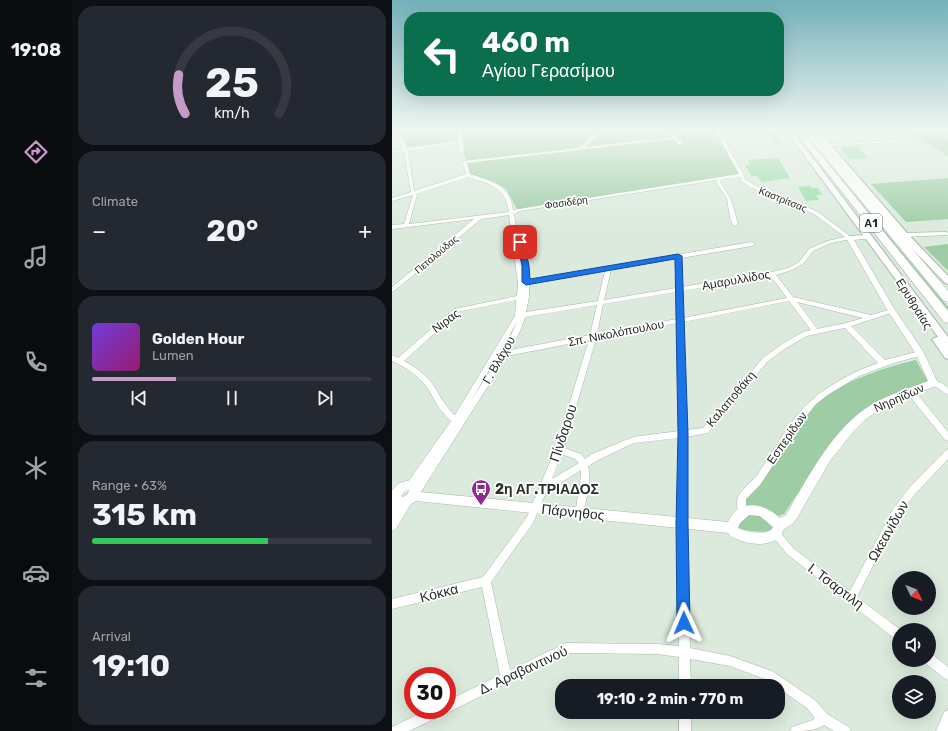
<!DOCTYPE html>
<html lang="en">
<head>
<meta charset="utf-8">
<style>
  :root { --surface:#171b24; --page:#242831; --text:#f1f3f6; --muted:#9ea1a6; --line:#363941; --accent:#c699c7 }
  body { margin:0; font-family:Rubik,sans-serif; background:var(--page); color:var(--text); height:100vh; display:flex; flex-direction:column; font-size:15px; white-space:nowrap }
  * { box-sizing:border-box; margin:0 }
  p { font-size:13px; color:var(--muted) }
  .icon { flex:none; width:22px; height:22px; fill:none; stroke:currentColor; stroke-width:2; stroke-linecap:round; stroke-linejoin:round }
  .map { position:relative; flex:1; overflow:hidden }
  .sheet { display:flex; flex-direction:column; gap:6px; padding:6px; background:#0d0f14; width:320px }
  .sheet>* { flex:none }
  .top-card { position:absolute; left:12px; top:12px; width:380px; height:84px; border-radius:16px; box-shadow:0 4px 16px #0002; background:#0b6e4f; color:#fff; overflow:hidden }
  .needle { width:26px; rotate:133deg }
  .buttons { position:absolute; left:500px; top:571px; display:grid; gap:8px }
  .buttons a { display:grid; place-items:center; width:44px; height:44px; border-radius:50%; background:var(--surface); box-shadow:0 4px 16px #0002; font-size:20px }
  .speed { position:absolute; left:12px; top:667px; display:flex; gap:8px; font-size:20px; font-weight:700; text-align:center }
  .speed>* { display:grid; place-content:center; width:52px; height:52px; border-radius:50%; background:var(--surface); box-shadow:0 4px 16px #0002; line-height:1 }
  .speed .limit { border:6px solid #d22; background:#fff; color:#111 }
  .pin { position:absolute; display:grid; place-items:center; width:34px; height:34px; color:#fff; margin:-17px; border-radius:8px; box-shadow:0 2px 6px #0006 }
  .me { position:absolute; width:44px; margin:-22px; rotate:359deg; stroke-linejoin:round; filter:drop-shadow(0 0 3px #0008) }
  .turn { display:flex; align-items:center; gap:14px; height:84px; padding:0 12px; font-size:18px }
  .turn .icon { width:52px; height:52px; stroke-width:2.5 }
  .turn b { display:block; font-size:28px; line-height:34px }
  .big { font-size:30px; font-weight:700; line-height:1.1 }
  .sheet .card { flex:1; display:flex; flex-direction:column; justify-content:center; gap:6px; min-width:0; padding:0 14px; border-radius:16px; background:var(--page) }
  .sheet .dial { align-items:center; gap:0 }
  .dial svg { height:104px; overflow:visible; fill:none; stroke:var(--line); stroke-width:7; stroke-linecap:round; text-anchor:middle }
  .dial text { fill:var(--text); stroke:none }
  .song { display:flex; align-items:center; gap:12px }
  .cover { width:48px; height:48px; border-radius:6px; background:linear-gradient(135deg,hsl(260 70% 55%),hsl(320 70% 35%)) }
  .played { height:4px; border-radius:2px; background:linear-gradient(90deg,var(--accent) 30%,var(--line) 30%) }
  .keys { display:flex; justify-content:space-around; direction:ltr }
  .heat { display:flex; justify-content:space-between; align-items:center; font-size:22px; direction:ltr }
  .charge { height:6px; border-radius:3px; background:linear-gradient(90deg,#34c759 63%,var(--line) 0) }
  .trip { position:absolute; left:163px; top:679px; width:230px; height:40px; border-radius:16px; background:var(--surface); box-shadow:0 4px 16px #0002; font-weight:700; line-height:40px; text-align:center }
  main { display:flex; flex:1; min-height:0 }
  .menu { display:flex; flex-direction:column; width:72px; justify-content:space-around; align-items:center; background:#090b0e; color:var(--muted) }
  .menu .icon { width:28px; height:28px }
  .menu .current { color:var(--accent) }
  .menu b { font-size:18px; color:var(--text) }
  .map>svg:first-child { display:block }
  .green { fill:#9dcca5 }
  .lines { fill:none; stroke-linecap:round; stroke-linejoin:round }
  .stream { stroke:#64a973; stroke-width:1.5 }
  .building { fill:#94dba2 }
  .minor-casing { stroke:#a8b6aa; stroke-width:1 }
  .tertiary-casing { stroke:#a8b6aa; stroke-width:1 }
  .secondary-casing { stroke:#a8b6aa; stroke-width:2 }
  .motorway-casing { stroke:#a8b6aa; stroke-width:1 }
  .minor { fill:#fff; fill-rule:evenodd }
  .tertiary { fill:#fff; fill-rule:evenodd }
  .secondary { fill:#fff; fill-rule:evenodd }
  .motorway { fill:#fff; fill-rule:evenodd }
  .route { fill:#1a73e8; stroke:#114b97 }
  .labels { text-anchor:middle; stroke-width:3.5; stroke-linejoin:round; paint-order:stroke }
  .far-street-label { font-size:10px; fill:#282e29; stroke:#fff }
  .shield { fill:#fff; stroke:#686d69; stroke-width:1 }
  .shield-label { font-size:11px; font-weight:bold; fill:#282e29 }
  .street-label { font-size:12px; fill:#282e29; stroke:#fff }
  .near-street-label { font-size:14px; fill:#282e29; stroke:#fff }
  .near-poi-label { font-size:14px; font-weight:bold; fill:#282e29; stroke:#fff; text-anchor:start }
</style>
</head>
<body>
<main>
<nav class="menu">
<b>19:08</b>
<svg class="icon current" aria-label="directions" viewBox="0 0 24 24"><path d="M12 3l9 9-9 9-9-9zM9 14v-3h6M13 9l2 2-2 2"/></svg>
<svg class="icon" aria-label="music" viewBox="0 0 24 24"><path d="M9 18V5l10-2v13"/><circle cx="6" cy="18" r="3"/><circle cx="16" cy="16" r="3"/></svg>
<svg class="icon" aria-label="phone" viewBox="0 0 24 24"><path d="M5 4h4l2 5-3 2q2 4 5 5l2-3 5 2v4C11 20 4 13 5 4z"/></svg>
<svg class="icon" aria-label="climate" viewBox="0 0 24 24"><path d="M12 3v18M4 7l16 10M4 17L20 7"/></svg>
<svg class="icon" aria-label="car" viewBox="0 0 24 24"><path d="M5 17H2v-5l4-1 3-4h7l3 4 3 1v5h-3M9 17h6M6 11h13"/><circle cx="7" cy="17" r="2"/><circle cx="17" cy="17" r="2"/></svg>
<svg class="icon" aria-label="filters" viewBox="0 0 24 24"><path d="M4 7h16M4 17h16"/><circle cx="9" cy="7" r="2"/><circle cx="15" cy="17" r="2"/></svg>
</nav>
<section class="sheet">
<div class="card dial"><svg viewBox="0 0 100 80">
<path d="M14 69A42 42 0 1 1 86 69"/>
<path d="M14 69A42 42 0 0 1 9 39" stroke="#c699c7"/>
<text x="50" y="56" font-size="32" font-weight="700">25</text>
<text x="50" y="72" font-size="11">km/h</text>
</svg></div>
<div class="card"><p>Climate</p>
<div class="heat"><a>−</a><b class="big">20°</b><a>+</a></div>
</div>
<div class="card">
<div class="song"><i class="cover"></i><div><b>Golden Hour</b><p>Lumen</p></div></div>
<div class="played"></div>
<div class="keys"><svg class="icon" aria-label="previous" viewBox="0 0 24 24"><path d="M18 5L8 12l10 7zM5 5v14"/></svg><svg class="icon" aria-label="pause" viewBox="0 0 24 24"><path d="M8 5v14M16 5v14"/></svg><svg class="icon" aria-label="next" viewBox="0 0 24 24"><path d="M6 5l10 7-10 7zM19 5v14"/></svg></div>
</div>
<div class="card"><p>Range · 63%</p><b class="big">315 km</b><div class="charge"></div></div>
<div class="card"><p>Arrival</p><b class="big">19:10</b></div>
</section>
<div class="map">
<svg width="556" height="731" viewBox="0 0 556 731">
  <rect width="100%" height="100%" fill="#dbeadd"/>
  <path class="green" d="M6,129H321L347,174L125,209L114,189L103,182L77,174L69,140L16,148Z
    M408,129L556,307V310Z
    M503,129H556V156L527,138L506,133Z
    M556,178V219L514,222L479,184Z
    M556,244V271L532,247Z
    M524,360L536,381L485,402L410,487L392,514L384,517C372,505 370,506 354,508V499C382,471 395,431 424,404C447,382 493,367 524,360Z
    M356,514H365L382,526L379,531L372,532L347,530L345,526Z"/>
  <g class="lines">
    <path class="stream" d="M539,129L556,145"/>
  </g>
  <path class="building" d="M381,131L391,145H383L373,132Z
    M465,146L476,158L458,159L447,147Z
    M386,158L398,178L370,182L365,176H359L353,165H358L356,160Z
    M418,186L419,188H426L430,195H424L427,200L414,201L406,187Z"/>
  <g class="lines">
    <defs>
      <path id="minor" d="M2,129H6L15,148L66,141L65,129H69L72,154L68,153L67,143L16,151L22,191L74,174L70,161L187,148L207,129H212L193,147L280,137L272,129H277L291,144L288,145L282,139L75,163L78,174C100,182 118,184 121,210L127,209L347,174L322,129H326L351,173L353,179L364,186L426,212L459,237V239L439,243L421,251L411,264L400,270L384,275L401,297L479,315L500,309L502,310L503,311L502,312L459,326L493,360L528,351L531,353L530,355L499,364L467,376L437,394L424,404L408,424L368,485L354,499V506L355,512L354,515L351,516L348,515C345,509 344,504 346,497C350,488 360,482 366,474C383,449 397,420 420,400C439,383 463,371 486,363L453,328L415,336L394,348L375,362L316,433L295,437V523L298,648L338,656L380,671L423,700L435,714L457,727L459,731H442L432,725C423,731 410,731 398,731L400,727L421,720L423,718L415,708L386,688V686H383L373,679L338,666L298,659L299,686H287V657L265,654L175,653L55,713L53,712L52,714L17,731H0V727L35,710H55V701L108,675L90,587L0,609V599L91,577L135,517L163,450L197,340L115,356L27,495L24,496L21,495L20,492L22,488L19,489L16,488L15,485L16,482L59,421C47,411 42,397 33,385C24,374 13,367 0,361V355L6,358L62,309L125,296L126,283L117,215L89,219L2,291L0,292V287L82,219L0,229V225L12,224L21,195L0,201V198L19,192L12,151L0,153V151L11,149ZM76,177C98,185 113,185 117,212L17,224L25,195L24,194ZM348,177L349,181L360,188L422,214L453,237L435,241L417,249L407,262L396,268L380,272L290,287L289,258L360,246L363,244L360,242L137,280L132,247L129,245L127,246L122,214L128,211L325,180L324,182L335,199L338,218L341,225L343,226L346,224L339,199L328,182L330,179ZM283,259L284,288L212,300L219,270ZM213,271L206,301L134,312L137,297V284ZM379,276L395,298L291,318L290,291ZM284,292L285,319L205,334L211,304ZM124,300L123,316L63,415C52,406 47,393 39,382C32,373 22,366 12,361L66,312ZM397,301L419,330L411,332L390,344L371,358L311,428L295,430L291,322ZM405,302L471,318L454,323L425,329ZM205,305L198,335L118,350L129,329L133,317ZM125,322L116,342L79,401ZM285,323L287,431L241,437L200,454L193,459L189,454L172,448L204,339ZM287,438L285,523L287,646L265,644L174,643L118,670L99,582L141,523L156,488L164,486L189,470L188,484L183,514L184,517L187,518L190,517L191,514C194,499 200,481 196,466L206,460L242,443ZM169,454L183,459L187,463L160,479Z
        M131,129H140L129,132L127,131Z
        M521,139L522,140L520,141L436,146L434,145L436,144Z
        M554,232L556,233V235L512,237L509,235L512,233Z
        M541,380L550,383L556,388V395L544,387L538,385L537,383L538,381Z
        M519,389L522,390L556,432V441L553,440L516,394L515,392L516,390Z
        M556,449V459L523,494L507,515L465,597L509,630H507V640L503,639L395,554L379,534L381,531L384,530L387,531L401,548L458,591L501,509L517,488L553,451Z
        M537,654L541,655L556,667V680L552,678L533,663L532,660H537Z
        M556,710V731H544L552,712Z
        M287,712H299V731H287Z"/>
      <path id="tertiary" d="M478,235L481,237L480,238L462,240L503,310L531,351L546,383L544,386L499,403L485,411L473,420L461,432L438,461L402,523L392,529L388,538C372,548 354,544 338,536L336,533L24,501L19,504L4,529L0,531V490L7,483L19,480L28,486L29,492L336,522C346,498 373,503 388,518L394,515C417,476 440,429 479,405C497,394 517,389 536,381L524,354L496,311L454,238L457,236ZM17,490L16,494L11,497L9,496L13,491ZM357,515L368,516L381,527L379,530C369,535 356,532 346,528L348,523Z"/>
      <path id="secondary" d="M393,129H399L556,337V359L553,358L542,342L540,340L542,338L546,337Z
        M419,129H425L515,233L556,276V284L553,283L509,237Z"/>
      <path id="motorway" d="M401,129H408L556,311V323L552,322Z
        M413,129H419L556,291V302L552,301L413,133Z"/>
    </defs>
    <use href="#minor" class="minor-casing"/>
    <use href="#tertiary" class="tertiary-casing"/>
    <use href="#secondary" class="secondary-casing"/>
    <use href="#motorway" class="motorway-casing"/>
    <use href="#minor" class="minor"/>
    <use href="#tertiary" class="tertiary"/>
    <use href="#secondary" class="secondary"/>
    <use href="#motorway" class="motorway"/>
  </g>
  <linearGradient id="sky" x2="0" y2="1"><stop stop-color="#73b0b9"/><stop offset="0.56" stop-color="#eff6f0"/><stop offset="1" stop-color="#eff6f0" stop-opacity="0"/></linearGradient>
  <rect width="556" height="232" fill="url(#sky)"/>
  <path class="route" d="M128,240L132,242L137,266L138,279L286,254L290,256L296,434V523L298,623L296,628L292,630L287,628L285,623L284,523L286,434L283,259L134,285L130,282V266L125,242Z"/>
  <defs>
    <symbol id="bus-pin" viewBox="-11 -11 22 30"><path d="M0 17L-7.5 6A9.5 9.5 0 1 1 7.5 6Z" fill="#922a8e" stroke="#fff"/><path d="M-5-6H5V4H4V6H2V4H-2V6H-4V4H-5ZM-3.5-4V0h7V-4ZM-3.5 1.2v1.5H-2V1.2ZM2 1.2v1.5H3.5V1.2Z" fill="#fff"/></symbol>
  </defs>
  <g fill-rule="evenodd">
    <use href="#bus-pin" x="78" y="478" width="22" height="30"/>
  </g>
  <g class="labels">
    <g class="far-street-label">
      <text transform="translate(391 199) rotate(22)" y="4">Καστρίτσας</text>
      <text transform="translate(174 202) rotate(-9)" y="4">Φασιδέρη</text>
      <text transform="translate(44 254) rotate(-40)" y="4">Πεταλούδας</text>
    </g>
    <rect class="shield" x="468" y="214" width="22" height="18" rx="3"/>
    <g class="shield-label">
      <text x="479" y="227">Α1</text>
    </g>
    <g class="street-label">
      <text transform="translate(344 280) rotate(-10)" y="4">Αμαρυλλίδος</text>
      <text transform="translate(522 304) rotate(58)" y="4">Ερυθραίας</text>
      <text transform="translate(54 321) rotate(-37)" y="4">Νιρας</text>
      <text transform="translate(224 333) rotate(-11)" y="4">Σπ. Νικολόπουλου</text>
      <text transform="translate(107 360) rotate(-60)" y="4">Γ. Βλάχου</text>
      <text transform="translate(507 398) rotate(-24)" y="4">Νηρηϊδων</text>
      <text transform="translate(339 399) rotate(-50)" y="4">Καλαποθάκη</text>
      <text transform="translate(395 438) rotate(-55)" y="4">Εσπερίδων</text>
    </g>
    <g class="near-street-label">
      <text transform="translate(171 433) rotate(-72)" y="5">Πίνδαρου</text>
      <text transform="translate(181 512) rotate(6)" y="5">Πάρνηθος</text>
      <text transform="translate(496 531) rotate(-60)" y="5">Ωκεανίδων</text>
      <text transform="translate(444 586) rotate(37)" y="5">Ι. Τσαρτιλη</text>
      <text transform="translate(47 593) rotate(-14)" y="5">Κόκκα</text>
      <text transform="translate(131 670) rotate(-25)" y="5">Δ. Αραβαντινού</text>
    </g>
    <g class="near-poi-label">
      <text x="103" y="494">2η ΑΓ.ΤΡΙΑΔΟΣ</text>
    </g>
  </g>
</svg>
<div class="buttons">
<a><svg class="needle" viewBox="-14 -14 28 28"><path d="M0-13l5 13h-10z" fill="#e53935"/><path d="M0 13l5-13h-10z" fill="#9ea1a6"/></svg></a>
<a><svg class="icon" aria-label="sound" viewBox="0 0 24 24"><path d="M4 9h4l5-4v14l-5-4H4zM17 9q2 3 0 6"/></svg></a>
<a><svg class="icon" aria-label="layers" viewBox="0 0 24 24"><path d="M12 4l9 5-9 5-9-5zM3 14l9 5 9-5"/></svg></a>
</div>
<div class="speed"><div class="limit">30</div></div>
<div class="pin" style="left:128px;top:242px;background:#d93025"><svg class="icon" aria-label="arrive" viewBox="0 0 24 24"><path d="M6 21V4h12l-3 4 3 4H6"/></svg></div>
<svg class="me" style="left:292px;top:623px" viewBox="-20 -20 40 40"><path d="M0-17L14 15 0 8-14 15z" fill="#1a73e8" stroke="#fff" stroke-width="4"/></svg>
<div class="trip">19:10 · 2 min · 770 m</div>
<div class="top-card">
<div class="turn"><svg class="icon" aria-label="left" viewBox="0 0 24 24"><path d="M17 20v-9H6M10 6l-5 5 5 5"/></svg><div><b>460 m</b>Αγίου Γερασίμου</div></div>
</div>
</div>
</main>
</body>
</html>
